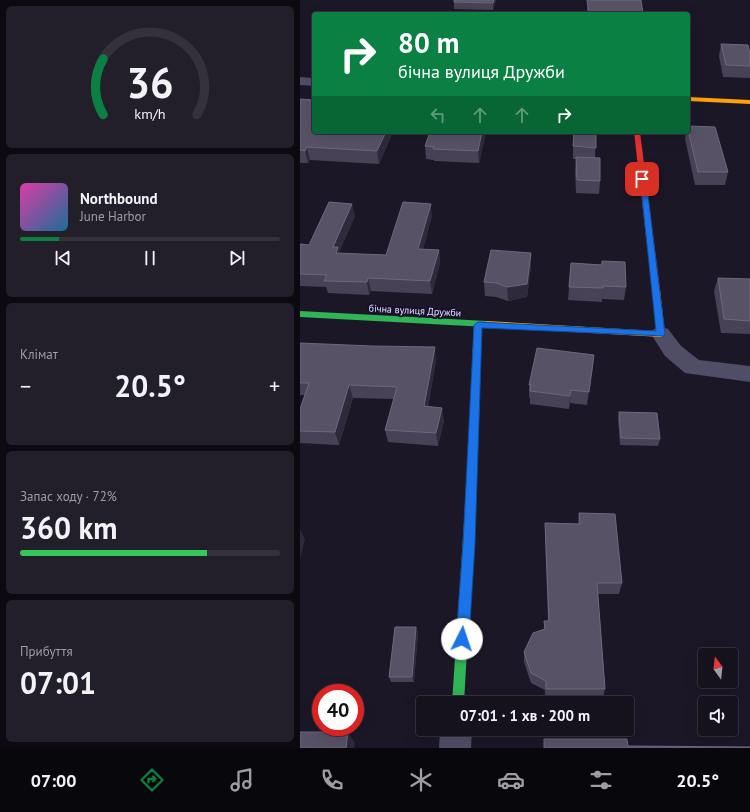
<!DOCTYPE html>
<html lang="uk">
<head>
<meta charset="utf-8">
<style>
  :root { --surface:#15111d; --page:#221f2a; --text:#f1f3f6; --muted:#9d9da4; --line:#34313b; --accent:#0b8043 }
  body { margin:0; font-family:"PT Sans",sans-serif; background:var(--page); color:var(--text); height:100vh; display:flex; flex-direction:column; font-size:15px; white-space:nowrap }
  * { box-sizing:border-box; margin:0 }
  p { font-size:13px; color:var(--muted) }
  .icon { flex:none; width:22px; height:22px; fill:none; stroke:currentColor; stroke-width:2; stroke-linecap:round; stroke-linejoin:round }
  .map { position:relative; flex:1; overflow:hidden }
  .details { display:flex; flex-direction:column; gap:6px; padding:6px; background:#0c0910; width:300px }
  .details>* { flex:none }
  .guide { position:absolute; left:12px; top:12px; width:378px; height:122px; border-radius:4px; box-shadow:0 4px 16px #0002,0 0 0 1px var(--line); background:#0b8043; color:#fff; overflow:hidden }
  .needle { width:26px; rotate:345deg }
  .buttons { position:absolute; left:398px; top:648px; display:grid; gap:8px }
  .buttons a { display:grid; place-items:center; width:40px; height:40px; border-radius:4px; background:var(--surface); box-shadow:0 4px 16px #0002,0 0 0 1px var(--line); font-size:20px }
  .speed { position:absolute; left:12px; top:684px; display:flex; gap:8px; font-size:20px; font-weight:700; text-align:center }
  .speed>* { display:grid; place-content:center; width:52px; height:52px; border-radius:50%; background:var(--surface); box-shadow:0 4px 16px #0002,0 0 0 1px var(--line); line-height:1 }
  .speed .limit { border:6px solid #d22; background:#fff; color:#111 }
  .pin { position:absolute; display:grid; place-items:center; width:34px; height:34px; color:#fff; margin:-17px; border-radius:8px; box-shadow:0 2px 6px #0006 }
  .me { position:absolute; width:44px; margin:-22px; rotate:4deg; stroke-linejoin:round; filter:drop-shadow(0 0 3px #0008) }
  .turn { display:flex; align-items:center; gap:14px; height:84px; padding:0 20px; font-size:18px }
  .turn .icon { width:52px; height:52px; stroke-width:2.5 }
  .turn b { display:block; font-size:28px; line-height:34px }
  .lanes { display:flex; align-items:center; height:38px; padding:0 20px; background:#0003; justify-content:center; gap:20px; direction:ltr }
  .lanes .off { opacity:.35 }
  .big { font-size:30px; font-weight:700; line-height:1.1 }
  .details .widget { flex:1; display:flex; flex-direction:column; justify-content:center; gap:6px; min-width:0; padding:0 14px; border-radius:6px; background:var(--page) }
  .details .dial { align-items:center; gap:0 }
  .dial svg { height:104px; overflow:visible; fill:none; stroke:var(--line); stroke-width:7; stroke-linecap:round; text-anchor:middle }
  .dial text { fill:var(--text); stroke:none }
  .song { display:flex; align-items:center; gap:12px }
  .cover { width:48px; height:48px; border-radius:6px; background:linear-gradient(135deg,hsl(320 70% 55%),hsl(200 70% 35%)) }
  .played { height:4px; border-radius:2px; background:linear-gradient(90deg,var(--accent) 15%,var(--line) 15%) }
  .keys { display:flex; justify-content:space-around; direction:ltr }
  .heat { display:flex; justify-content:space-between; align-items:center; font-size:22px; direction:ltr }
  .charge { height:6px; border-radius:3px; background:linear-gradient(90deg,#34c759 72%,var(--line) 0) }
  .trip { position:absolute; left:116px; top:696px; width:218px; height:40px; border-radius:4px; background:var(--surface); box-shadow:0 4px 16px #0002,0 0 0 1px var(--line); font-weight:700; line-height:40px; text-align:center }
  .tabs { display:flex; height:64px; justify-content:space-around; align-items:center; background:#08070c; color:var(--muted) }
  .tabs .icon { width:28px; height:28px }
  .tabs .on { color:var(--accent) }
  .tabs b { font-size:18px; color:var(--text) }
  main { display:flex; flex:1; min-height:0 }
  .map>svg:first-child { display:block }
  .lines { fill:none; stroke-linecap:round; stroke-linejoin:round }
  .street { fill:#504d67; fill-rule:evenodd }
  .fast { fill:#30b455; fill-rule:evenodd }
  .slow { fill:#ff9f0a; fill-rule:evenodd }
  .jam { fill:#e5322d; fill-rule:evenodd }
  .wall { fill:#474255 }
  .shaded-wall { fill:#2f2a3b }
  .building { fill:#585267; stroke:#6d687f }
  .route { fill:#1a73e8; stroke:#114b97 }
  .labels { text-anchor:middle; stroke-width:4; stroke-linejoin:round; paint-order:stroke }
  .street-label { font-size:10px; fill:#e3dcff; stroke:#18112d }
</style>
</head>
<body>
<main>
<section class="details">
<div class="widget dial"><svg viewBox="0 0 100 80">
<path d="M14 69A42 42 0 1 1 86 69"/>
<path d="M14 69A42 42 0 0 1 14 26" stroke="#0b8043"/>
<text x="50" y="56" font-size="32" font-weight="700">36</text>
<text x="50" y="72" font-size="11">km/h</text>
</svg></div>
<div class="widget">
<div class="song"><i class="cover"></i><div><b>Northbound</b><p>June Harbor</p></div></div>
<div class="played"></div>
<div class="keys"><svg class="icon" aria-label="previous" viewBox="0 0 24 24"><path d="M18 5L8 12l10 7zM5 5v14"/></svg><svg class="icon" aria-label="pause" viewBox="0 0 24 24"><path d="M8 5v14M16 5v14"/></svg><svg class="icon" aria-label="next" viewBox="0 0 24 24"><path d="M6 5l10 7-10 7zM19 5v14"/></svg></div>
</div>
<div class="widget"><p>Клімат</p>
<div class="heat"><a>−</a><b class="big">20.5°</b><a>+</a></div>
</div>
<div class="widget"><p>Запас ходу · 72%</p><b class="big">360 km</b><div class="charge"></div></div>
<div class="widget"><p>Прибуття</p><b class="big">07:01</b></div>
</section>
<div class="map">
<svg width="450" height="748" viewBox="0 0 450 748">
  <rect width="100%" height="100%" fill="#1c1727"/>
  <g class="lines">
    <path class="street" d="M0,77L14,78V86L0,85Z
      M361,327L368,329L381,346L399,360L450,366V382L385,373L365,356L351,334L354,329Z
      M140,729H172L171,748H139Z"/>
    <path class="fast" d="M0,311L187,321L191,324L187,327L0,317Z
      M171,488L175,489L176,492L164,703H152L166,492L167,489Z"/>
    <path class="slow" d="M388,97L450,100V104L388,101Z
      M356,286L360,289L365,334L361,337L187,327L183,324L187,321L356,331L352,289Z
      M178,322L182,325L176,492L175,495L171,496L167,495L166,492L174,325Z"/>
    <path class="jam" d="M334,132H340L360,289L356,292L352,289Z"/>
  </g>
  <path class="wall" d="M154,0H196L193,10L154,9Z
    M287,0H341L343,14H287Z
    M421,44L450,54V78L423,77L419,56Z
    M0,99L14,132H93L79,164L10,160L8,163H0Z
    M388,126L428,172L425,185H395L385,139L386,132H388Z
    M130,132H186L179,163L134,161V160L126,159L125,146Z
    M273,132H296L295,157L300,181L299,194L276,193L275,170L276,159H273Z
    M55,216L39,252V254L86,255L132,216L123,249L139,250L140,263L132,294L71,291L69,295L28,293L26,287L0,286V244L9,245Z
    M231,253V266L227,297L208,301L196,297L185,296L184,282Z
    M302,261L326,287L324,300L302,299V302L268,300L271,263L301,265Z
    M418,278L450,279V334L421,333L414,291Z
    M0,343L136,360L128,407L144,420L138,446L88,442L85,430L94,399L53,398L39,445L0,443V409L5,395H0Z
    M294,355L287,405L270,403L269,409L230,404V398H229V385Z
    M319,412L360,439L358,446L320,445L318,419Z
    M279,513L322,583L319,594H298L305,689L303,698H245V690L231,683L224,662V652L244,629V621H248L245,535V523L278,524Z
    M116,627L118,632L114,682H91L89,677Z"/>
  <path class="shaded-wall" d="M194,0H196L193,10V3Z
    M86,132H93L79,164L77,151Z
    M182,132H186L179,163L178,151Z
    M7,147L10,160L8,163L5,151Z
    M52,204L55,216L39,252L41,260L39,266L33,247Z
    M131,204L132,216L120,262L118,249Z
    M139,250L140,263L132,294L130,281Z
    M231,253V266L227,297L208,301L207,287Z
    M68,278L71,291L69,295L67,282Z
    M135,347L136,360L126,419L124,406Z
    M294,355L293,368L287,405L289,392Z
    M49,385L53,398L39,445L35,432Z
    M271,390L270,403L269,409L270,396Z
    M142,408L144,420L138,446L136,433Z
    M0,529L5,540L0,558Z
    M116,627L118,632L114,682L112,677Z
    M48,732L55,743L54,748H46Z"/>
  <path class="building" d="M154,0H194L193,3L154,2Z
    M287,0H341L343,14H289Z
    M421,44L448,45L450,54V66L426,65Z
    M0,99L14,100V132H86L77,151L7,147L5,151L0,150Z
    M388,126L415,127L428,172H398L388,130Z
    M130,132H182L178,151L133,149L134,147L125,146Z
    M274,132H296V148L273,146Z
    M276,157L300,158V181L277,180Z
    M29,202L52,204L33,247H38L36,253L86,255L103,202L131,204L118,249L139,250L130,281L68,278L67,282L24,281L27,275L0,274V244L9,245Z
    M191,250L231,253L227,284L207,287L196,283L184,282Z
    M302,261L325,262L326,287L303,286V288L269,287L271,263L302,265Z
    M418,278L450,279V321L424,319Z
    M0,343L72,346L135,347L124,406L142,408L136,433L85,430L97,387L49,385L35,432L0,431V409L9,383H0Z
    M237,348L294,355L289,392L271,390L270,396L230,391L231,385H229Z
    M319,412L357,413L360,439L321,438Z
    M279,513L315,514L322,583H297L305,689H246V681L231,673L224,652L233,633L245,629L244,621H249L245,523L280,524Z
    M95,627H116L112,677H89Z
    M0,732H48L46,748H0Z
    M244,739H327L328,746L450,747V748H244Z"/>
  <path class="route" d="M340,177L346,179L365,334L364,336L182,328L175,544L169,639L167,644L162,645L158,644L156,639L163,544L174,325L178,322L356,331Z"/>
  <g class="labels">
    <g class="street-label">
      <text transform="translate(115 310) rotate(3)" y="4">бічна вулиця Дружби</text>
    </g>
  </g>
</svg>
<div class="buttons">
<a><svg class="needle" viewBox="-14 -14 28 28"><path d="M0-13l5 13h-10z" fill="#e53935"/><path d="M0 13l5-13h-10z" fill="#9d9da4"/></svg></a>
<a><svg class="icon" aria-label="sound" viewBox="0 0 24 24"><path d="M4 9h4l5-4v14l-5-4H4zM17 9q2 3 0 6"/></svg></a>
</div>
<div class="speed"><div class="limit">40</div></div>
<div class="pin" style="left:342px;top:179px;background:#d93025"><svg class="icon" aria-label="arrive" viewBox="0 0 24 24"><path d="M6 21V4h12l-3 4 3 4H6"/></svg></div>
<svg class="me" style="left:162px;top:639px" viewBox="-20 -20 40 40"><circle r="19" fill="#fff"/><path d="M0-13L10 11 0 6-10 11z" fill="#1a73e8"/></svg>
<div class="trip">07:01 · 1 хв · 200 m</div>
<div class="guide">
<div class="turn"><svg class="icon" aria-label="right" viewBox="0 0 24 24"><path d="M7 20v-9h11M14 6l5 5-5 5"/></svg><div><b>80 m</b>бічна вулиця Дружби</div></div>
<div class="lanes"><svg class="icon off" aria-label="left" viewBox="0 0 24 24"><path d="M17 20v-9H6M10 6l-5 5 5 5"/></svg><svg class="icon off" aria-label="ahead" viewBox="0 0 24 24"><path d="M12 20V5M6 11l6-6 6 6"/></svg><svg class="icon off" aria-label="ahead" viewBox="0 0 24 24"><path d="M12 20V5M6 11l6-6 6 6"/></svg><svg class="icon" aria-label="right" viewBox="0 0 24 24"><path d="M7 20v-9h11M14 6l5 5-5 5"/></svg></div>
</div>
</div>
</main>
<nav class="tabs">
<b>07:00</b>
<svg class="icon on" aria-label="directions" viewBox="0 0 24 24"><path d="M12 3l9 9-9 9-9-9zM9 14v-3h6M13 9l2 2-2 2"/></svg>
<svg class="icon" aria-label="music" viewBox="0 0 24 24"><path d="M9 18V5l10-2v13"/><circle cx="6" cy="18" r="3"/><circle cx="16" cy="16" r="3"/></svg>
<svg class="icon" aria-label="phone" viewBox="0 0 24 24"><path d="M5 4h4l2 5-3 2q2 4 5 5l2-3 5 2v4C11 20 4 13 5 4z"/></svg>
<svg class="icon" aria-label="climate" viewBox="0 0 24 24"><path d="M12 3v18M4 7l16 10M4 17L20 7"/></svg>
<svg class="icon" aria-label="car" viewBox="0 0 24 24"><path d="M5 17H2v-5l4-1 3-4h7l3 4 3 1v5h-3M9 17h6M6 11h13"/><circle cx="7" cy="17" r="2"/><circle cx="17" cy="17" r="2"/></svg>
<svg class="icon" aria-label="filters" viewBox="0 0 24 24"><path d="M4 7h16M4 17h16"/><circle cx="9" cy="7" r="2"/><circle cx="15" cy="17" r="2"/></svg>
<b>20.5°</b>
</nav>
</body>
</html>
